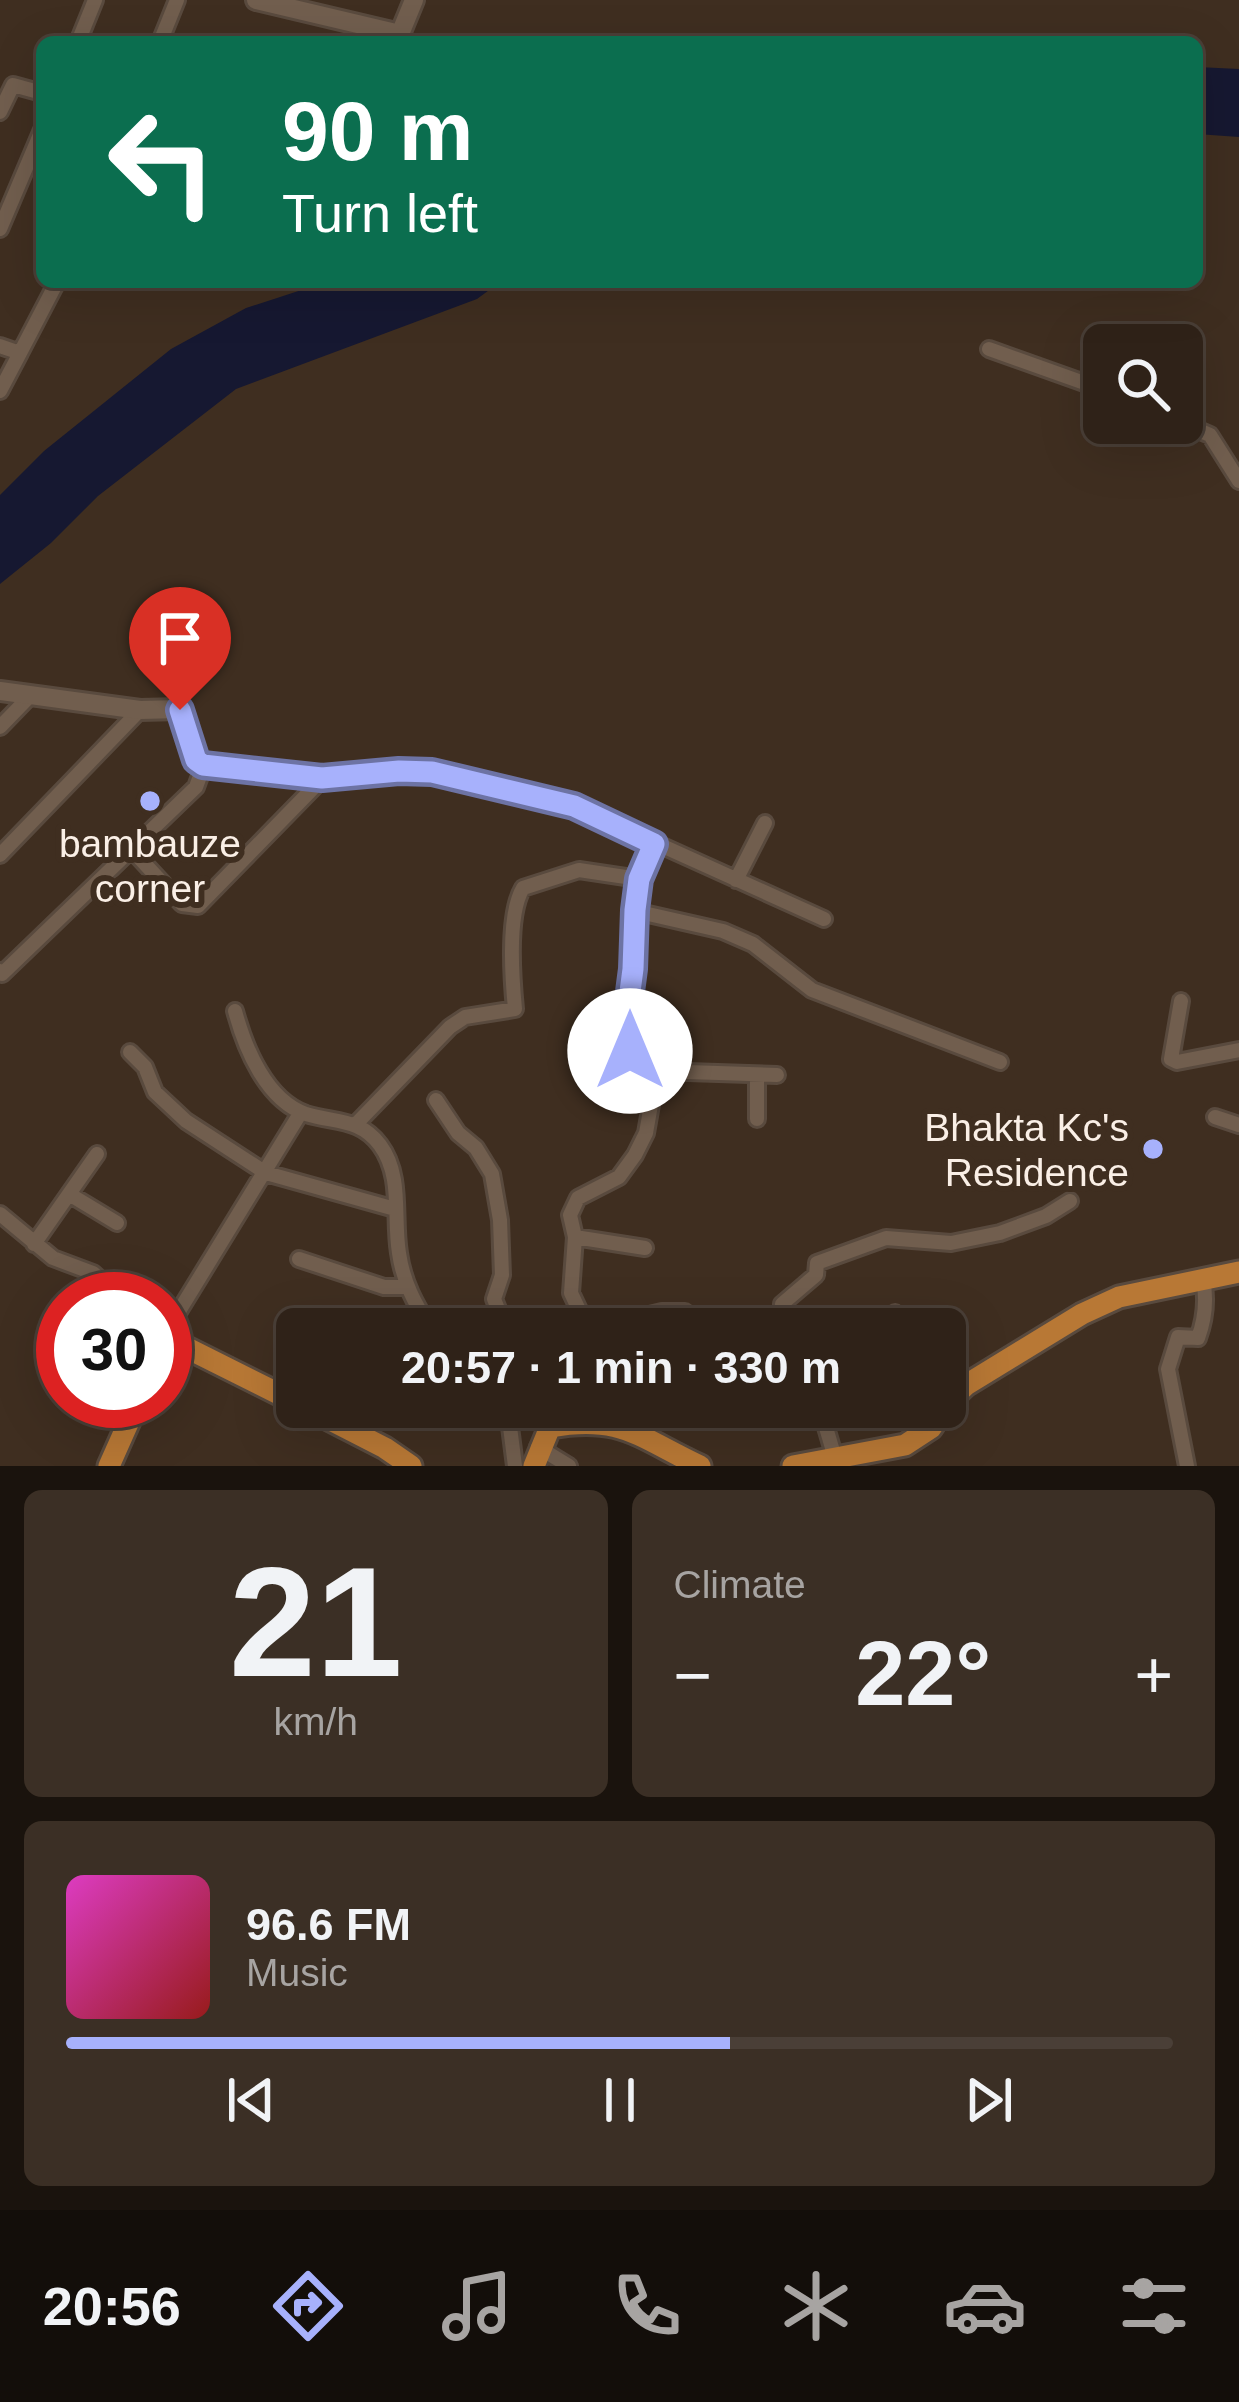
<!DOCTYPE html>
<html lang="en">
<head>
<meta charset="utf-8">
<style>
  :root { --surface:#2f2218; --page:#3b2f25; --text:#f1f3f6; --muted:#a7a4a2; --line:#4a3f37; --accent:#a7b1fc }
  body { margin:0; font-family:Helvetica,sans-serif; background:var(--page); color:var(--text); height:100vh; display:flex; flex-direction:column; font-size:45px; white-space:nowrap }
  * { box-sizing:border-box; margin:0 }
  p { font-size:39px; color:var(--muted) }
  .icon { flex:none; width:66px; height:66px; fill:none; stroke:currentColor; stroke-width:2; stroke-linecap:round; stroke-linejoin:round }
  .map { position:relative; height:1466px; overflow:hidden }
  .drawer { display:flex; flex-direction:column; gap:24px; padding:24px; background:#1a130d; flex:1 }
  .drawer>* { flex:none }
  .hud { position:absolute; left:36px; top:36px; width:1167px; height:252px; border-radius:18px; box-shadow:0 12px 48px #0002,0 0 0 3px var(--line); background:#0b6e4f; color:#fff; overflow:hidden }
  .controls { position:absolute; left:1083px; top:324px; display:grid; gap:24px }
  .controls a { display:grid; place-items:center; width:120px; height:120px; border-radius:18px; background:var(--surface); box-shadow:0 12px 48px #0002,0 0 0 3px var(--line); font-size:60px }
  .speed { position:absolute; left:36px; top:1272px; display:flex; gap:24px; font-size:60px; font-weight:700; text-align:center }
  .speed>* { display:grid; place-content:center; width:156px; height:156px; border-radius:50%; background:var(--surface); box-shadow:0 12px 48px #0002,0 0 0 3px var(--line); line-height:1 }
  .speed .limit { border:18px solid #d22; background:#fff; color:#111 }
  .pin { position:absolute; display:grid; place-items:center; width:102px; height:102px; color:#fff; margin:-123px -51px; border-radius:50% 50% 50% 0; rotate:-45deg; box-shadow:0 0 12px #0007 }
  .pin .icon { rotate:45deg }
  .me { position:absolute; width:132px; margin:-66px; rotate:0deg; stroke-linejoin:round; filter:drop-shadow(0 0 9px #0008) }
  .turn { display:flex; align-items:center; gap:42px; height:252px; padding:0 48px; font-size:54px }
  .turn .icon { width:156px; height:156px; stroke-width:2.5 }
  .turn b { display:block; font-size:84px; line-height:102px }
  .big { font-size:90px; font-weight:600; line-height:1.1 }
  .drawer .tile { flex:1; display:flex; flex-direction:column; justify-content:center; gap:18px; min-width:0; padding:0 42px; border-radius:18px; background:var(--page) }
  .drawer .dial { align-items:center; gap:0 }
  .dial b { font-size:156px; line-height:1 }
  .song { display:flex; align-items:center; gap:36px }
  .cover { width:144px; height:144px; border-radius:18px; background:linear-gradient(135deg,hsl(310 70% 55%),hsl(0 70% 35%)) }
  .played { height:12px; border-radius:6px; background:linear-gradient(90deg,var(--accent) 60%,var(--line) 60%) }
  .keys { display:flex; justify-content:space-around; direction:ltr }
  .heat { display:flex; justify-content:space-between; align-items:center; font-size:66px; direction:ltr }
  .drawer .tiles { flex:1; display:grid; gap:24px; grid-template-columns:1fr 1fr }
  .tile:last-child { grid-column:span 2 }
  .trip { position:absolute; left:276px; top:1308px; width:690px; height:120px; border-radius:18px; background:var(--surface); box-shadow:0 12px 48px #0002,0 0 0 3px var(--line); font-weight:600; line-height:120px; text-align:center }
  .dock { display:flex; height:192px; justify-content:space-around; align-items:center; background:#130e0a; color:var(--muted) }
  .dock .icon { width:84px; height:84px }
  .dock .active { color:var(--accent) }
  .dock b { font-size:54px; color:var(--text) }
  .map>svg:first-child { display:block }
  .water { fill:#161831 }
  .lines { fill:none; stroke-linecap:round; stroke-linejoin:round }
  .street-casing { stroke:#594a3e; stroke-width:20 }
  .secondary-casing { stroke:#594a3e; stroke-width:24 }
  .primary-casing { stroke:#594a3e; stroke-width:27 }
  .street { stroke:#715e4e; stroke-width:14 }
  .secondary { stroke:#715e4e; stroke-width:18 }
  .primary { stroke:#b87835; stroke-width:21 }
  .route-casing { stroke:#6d73a4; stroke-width:30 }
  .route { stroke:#a7b1fc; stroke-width:21 }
  .poi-dot { fill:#a7b1fc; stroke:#3f2e20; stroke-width:4.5 }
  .labels { text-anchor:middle; stroke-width:12; stroke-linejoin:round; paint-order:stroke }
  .poi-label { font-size:39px; fill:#faefe6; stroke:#3f2e20 }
</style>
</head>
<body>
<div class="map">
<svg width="1239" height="1466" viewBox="0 0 1239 1466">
  <rect width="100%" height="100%" fill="#3f2e20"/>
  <path class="water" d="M1197,67L1239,69V137L1197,134Z
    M326,282H500L477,299L236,389L98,496L51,543L0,584V495L44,451L171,349L246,308Z"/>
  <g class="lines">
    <defs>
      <path id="street" d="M78,42L95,0
        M160,42L177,0
        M0,112L13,85L42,93
        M0,229L42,130
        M0,346L20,353L57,282
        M989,349L1104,390
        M0,391L20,353
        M1182,423L1210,435L1239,481
        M180,709L196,761L204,765L323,778L399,771L432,772L574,806L824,919
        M0,727L30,696
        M132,850L182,904L198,906L323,778
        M0,855L140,710
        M736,880L765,823
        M635,911L723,931L753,944L812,990L1000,1062
        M0,971L2,974L196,787L204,765
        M1181,1001L1171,1059L1177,1062L1239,1050
        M235,1011C245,1048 266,1100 306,1114C335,1123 360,1118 380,1145C403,1176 393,1217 399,1253C403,1282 415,1304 431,1329
        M130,1052L145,1067L155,1092L186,1121L266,1173L395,1209
        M657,1071L777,1075
        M436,1100L458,1133L476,1148L492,1174L500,1220L502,1275L494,1299L506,1329
        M1215,1117L1239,1125
        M757,1119V1076
        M356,1124L450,1027L465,1017L515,1009C512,978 507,915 523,888L579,870L639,879
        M69,1194L117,1223
        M0,1214L53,1258L93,1273L122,1299
        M575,1237L645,1248
        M34,1244L97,1154
        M299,1259L384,1287H406
        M588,1329L571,1293L575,1237L570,1215L578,1198L619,1177L635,1155L646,1133L657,1071C631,1065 627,1047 626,1022L639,879L654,845
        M590,1329L662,1312H685L702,1329
        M761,1329L784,1320L782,1304L816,1275L817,1263L886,1238L951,1243L1000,1233L1046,1216L1070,1201
        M894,1329L895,1313
        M165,1334L301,1112
        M945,1376L966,1385
        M86,1405L129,1423
        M502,1407L509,1419L515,1466
        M542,1407L550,1427
        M816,1407L825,1409V1424L835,1458
        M538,1447L569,1466
        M1187,1466L1168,1369L1178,1337L1198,1338C1205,1319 1207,1299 1203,1279"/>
      <path id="secondary" d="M256,0L400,34L414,0
        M0,691L140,710L180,709"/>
      <path id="primary" d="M165,1337L297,1403
        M305,1407L385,1448L411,1466
        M109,1466L138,1401
        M534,1466L550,1427C621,1414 638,1437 700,1466
        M793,1466L905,1445L931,1428L949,1401L966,1385L1082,1314L1119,1297L1239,1272"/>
    </defs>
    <use href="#street" class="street-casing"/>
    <use href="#secondary" class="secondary-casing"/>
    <use href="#primary" class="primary-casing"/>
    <use href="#street" class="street"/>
    <use href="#secondary" class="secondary"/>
    <use href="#primary" class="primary"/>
  </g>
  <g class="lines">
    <defs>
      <path id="route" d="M180,710L196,760L203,765L322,778L399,771L432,772L574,806L654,844L639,879L635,910L633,969L626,1022L630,1051"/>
    </defs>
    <use href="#route" class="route-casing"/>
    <use href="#route" class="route"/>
  </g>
  <g class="poi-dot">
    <circle cx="150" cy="801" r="12"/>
    <circle cx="1153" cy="1149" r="12"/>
  </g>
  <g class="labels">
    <g class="poi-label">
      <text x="150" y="857">bambauze<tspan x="150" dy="45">corner</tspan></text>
      <text x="1129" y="1141" text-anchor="end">Bhakta Kc's<tspan x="1129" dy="45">Residence</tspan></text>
    </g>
  </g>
</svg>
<div class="controls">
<a><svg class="icon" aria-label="search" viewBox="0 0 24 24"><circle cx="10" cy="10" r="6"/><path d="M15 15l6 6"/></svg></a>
</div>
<div class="speed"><div class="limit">30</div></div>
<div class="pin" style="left:180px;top:710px;background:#d93025"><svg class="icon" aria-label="arrive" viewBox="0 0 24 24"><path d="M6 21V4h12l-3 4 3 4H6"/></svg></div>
<svg class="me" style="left:630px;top:1051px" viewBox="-20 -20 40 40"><circle r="19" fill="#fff"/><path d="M0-13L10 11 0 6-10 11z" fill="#a7b1fc"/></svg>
<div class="trip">20:57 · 1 min · 330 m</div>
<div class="hud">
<div class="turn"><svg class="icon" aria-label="left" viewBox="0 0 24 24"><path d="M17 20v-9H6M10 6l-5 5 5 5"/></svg><div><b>90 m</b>Turn left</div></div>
</div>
</div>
<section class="drawer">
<div class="tiles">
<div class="tile dial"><b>21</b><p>km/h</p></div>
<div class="tile"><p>Climate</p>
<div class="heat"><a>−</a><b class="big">22°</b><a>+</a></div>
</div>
<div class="tile">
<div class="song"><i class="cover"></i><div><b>96.6 FM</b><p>Music</p></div></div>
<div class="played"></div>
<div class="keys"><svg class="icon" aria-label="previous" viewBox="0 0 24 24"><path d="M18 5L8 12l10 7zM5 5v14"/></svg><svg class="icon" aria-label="pause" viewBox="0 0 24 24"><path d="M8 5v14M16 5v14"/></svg><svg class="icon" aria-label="next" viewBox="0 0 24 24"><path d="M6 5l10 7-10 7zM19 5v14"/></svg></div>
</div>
</div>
</section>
<nav class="dock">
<b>20:56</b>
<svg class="icon active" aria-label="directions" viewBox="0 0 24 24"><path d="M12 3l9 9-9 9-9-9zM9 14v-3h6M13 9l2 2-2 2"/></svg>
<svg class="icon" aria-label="music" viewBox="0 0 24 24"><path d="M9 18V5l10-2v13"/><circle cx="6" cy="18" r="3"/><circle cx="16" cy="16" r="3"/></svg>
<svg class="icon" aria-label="phone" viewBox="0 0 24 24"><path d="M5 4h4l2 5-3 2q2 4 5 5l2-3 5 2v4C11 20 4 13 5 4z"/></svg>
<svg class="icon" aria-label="climate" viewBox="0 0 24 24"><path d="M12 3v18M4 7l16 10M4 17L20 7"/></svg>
<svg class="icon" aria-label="car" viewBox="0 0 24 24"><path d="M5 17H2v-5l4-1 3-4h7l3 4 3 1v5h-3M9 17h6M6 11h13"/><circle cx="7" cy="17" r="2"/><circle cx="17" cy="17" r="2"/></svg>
<svg class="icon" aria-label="filters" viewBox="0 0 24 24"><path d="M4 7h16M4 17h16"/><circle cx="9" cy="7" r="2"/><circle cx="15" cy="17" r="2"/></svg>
</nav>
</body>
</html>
